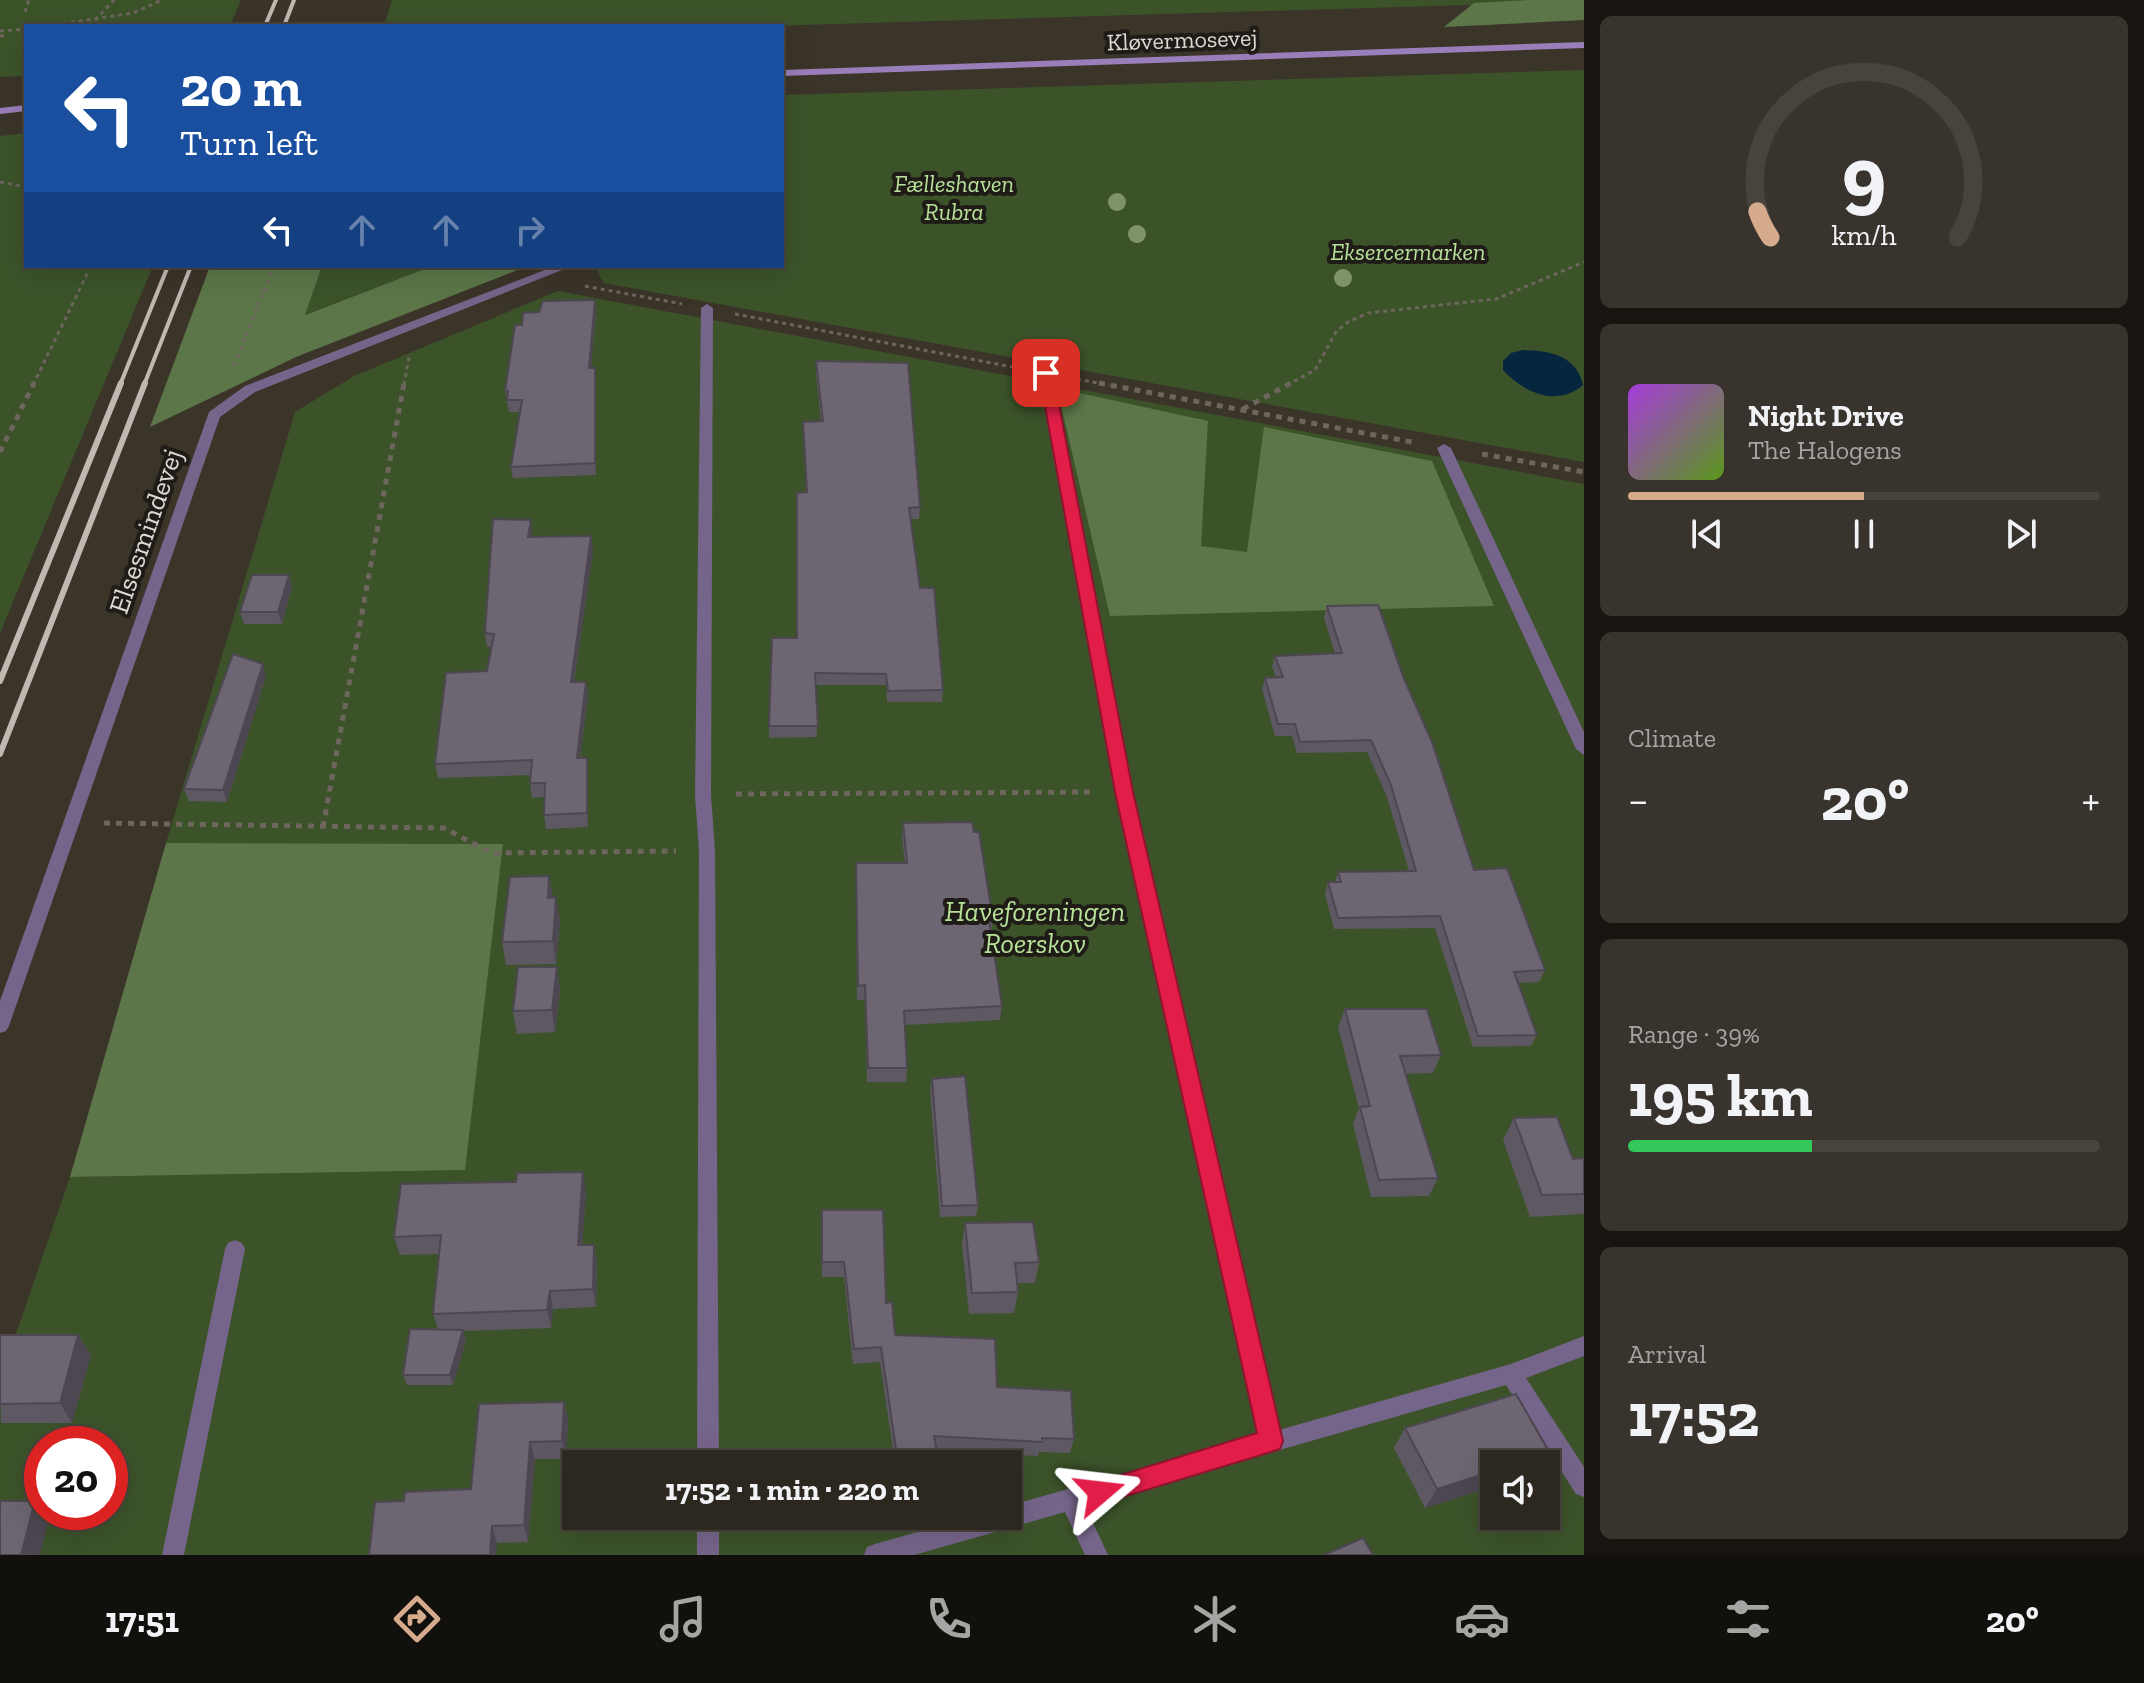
<!DOCTYPE html>
<html lang="en">
<head>
<meta charset="utf-8">
<style>
  :root { --surface:#2c271f; --page:#38332c; --text:#f1f3f6; --muted:#a6a5a4; --line:#48443d; --accent:#d6ab8b }
  body { margin:0; font-family:"Zilla Slab",serif; background:var(--page); color:var(--text); height:100vh; display:flex; flex-direction:column; font-size:30px; white-space:nowrap }
  * { box-sizing:border-box; margin:0 }
  p { font-size:26px; color:var(--muted) }
  .icon { flex:none; width:44px; height:44px; fill:none; stroke:currentColor; stroke-width:2; stroke-linecap:round; stroke-linejoin:round }
  .map { position:relative; flex:1; overflow:hidden }
  .details { display:flex; flex-direction:column; gap:16px; padding:16px; background:#181511; width:560px }
  .details>* { flex:none }
  .banner { position:absolute; left:24px; top:24px; width:760px; height:244px; border-radius:0px; box-shadow:0 8px 32px #0002,0 0 0 2px var(--line); background:#1a4fa0; color:#fff; overflow:hidden }
  .tools { position:absolute; left:1480px; top:1450px; display:grid; gap:16px }
  .tools a { display:grid; place-items:center; width:80px; height:80px; border-radius:0px; background:var(--surface); box-shadow:0 8px 32px #0002,0 0 0 2px var(--line); font-size:40px }
  .speed { position:absolute; left:24px; top:1426px; display:flex; gap:16px; font-size:40px; font-weight:700; text-align:center }
  .speed>* { display:grid; place-content:center; width:104px; height:104px; border-radius:50%; background:var(--surface); box-shadow:0 8px 32px #0002,0 0 0 2px var(--line); line-height:1 }
  .speed .limit { border:12px solid #d22; background:#fff; color:#111 }
  .pin { position:absolute; display:grid; place-items:center; width:68px; height:68px; color:#fff; margin:-34px; border-radius:16px; box-shadow:0 4px 12px #0006 }
  .me { position:absolute; width:88px; margin:-44px; rotate:73deg; stroke-linejoin:round; filter:drop-shadow(0 0 6px #0008) }
  .turn { display:flex; align-items:center; gap:28px; height:168px; padding:0 24px; font-size:36px }
  .turn .icon { width:104px; height:104px; stroke-width:2.5 }
  .turn b { display:block; font-size:56px; line-height:68px }
  .lanes { display:flex; align-items:center; height:76px; padding:0 24px; background:#0003; justify-content:center; gap:40px; direction:ltr }
  .lanes .off { opacity:.35 }
  .big { font-size:60px; font-weight:700; line-height:1.1 }
  .details .widget { flex:1; display:flex; flex-direction:column; justify-content:center; gap:12px; min-width:0; padding:0 28px; border-radius:12px; background:var(--page) }
  .details .dial { align-items:center; gap:0 }
  .dial svg { height:208px; overflow:visible; fill:none; stroke:var(--line); stroke-width:7; stroke-linecap:round; text-anchor:middle }
  .dial text { fill:var(--text); stroke:none }
  .song { display:flex; align-items:center; gap:24px }
  .cover { width:96px; height:96px; border-radius:12px; background:linear-gradient(135deg,hsl(280 70% 55%),hsl(90 70% 35%)) }
  .played { height:8px; border-radius:4px; background:linear-gradient(90deg,var(--accent) 50%,var(--line) 50%) }
  .keys { display:flex; justify-content:space-around; direction:ltr }
  .heat { display:flex; justify-content:space-between; align-items:center; font-size:44px; direction:ltr }
  .charge { height:12px; border-radius:6px; background:linear-gradient(90deg,#34c759 39%,var(--line) 0) }
  .trip { position:absolute; left:562px; top:1450px; width:460px; height:80px; border-radius:0px; background:var(--surface); box-shadow:0 8px 32px #0002,0 0 0 2px var(--line); font-weight:700; line-height:80px; text-align:center }
  .menu { display:flex; height:128px; justify-content:space-around; align-items:center; background:#12100c; color:var(--muted) }
  .menu .icon { width:56px; height:56px }
  .menu .current { color:var(--accent) }
  .menu b { font-size:36px; color:var(--text) }
  main { display:flex; flex:1; min-height:0 }
  .map>svg:first-child { display:block }
  .green { fill:#3c532a; fill-rule:evenodd }
  .forest { fill:#5c7649 }
  .water { fill:#06263f }
  .lines { fill:none; stroke-linecap:round; stroke-linejoin:round }
  .path-far1 { stroke:#6c665c; stroke-width:3; stroke-dasharray:4 4; stroke-linecap:butt }
  .path { stroke:#6c665c; stroke-width:5; stroke-dasharray:6 6; stroke-linecap:butt }
  .service { fill:#76658a; fill-rule:evenodd }
  .minor { fill:#76658a; fill-rule:evenodd }
  .secondary { fill:#9a7eb9; fill-rule:evenodd }
  .rail-far1 { stroke:#bfb9b2; stroke-width:4 }
  .rail { stroke:#bfb9b2; stroke-width:6 }
  .tree { fill:#7f9367 }
  .wall { fill:#5e5862 }
  .shaded-wall { fill:#4c4750 }
  .building { fill:#6d6672; stroke:#4c4750; stroke-width:2 }
  .route { fill:#e11d48; stroke:#92132f; stroke-width:2 }
  .labels { text-anchor:middle; stroke-width:8; stroke-linejoin:round; paint-order:stroke }
  .far-street-label { font-size:24px; fill:#ded9d3; stroke:#1f1c17 }
  .far-park-label { font-size:24px; font-style:italic; fill:#b7e099; stroke:#1f1c17 }
  .street-label { font-size:28px; fill:#ded9d3; stroke:#1f1c17 }
  .park-label { font-size:28px; font-style:italic; fill:#b7e099; stroke:#1f1c17 }
</style>
</head>
<body>
<main>
<div class="map">
<svg width="1584" height="1555" viewBox="0 0 1584 1555">
  <rect width="100%" height="100%" fill="#3b3429"/>
  <path class="green" d="M0,0H241L230,26H26V76L0,77Z
    M392,0H1566L1567,2L769,26H384Z
    M1584,70V462L604,283L597,271L609,266H782V95Z
    M26,133V266H153L0,633V136Z
    M322,266H432L304,315Z
    M558,291L1584,484V1555H0V1380L70,1177L464,1170L503,844L166,843L295,412L354,376ZM42,1444H110V1512H42ZM576,1464H1008V1516H576ZM1494,1464H1546V1516H1494Z"/>
  <path class="forest" d="M1529,0H1584V20L1444,27L1474,3Z
    M210,266H322L305,315L432,266H528L296,357L150,427Z
    M1057,388L1208,421L1201,546L1247,552L1264,427L1432,461L1494,606L1110,616Z
    M166,843L503,844L465,1170L70,1177Z"/>
  <path class="water" d="M1523,350C1550,351 1576,355 1583,385C1557,408 1523,392 1503,370V361L1511,353Z"/>
  <g class="lines">
    <path class="path-far1" d="M25,12L29,0
      M95,20L114,0
      M47,26L133,13L162,0
      M0,31L26,29
      M0,36H4
      M0,182L26,187
      M585,286L682,304
      M735,314L1023,369
      M234,365L274,266
      M1077,379L1109,385
      M33,385L91,266
      M404,385L409,357
      M1287,385L1315,370L1336,332L1348,322L1368,313L1496,299L1584,262"/>
    <path class="path" d="M1099,383L1417,443
      M1243,409L1291,383
      M0,452L34,383
      M1482,454L1584,472
      M736,794L1094,792
      M104,823L444,828L491,853L676,851
      M323,827L404,383"/>
    <path class="service" d="M707,304L713,308L711,795L715,851L719,1464H697L699,851L695,795L701,308Z
      M1046,369L1052,373L1132,792L1279,1430L1511,1364L1584,1336V1356L1526,1378L1584,1467V1497L1576,1494L1506,1385L1085,1506L1108,1555H1085L1065,1512L914,1555H864L867,1547L875,1544L974,1516H1008V1506L1259,1435L1116,792L1040,373Z
      M1444,444L1451,448L1584,732V755L1576,749L1437,448Z
      M235,1240L242,1243L245,1249L184,1555H162L225,1249L228,1243Z
      M697,1516H719V1555H697Z"/>
    <path class="minor" d="M555,266H572L255,392L220,417L9,1026L6,1031L0,1033V1001L209,412L245,386Z"/>
    <path class="secondary" d="M1584,42V48L782,76V70Z
      M26,105V111L0,114V108Z"/>
    <path class="rail-far1" d="M265,26L276,0
      M284,26L294,0
      M120,385L168,266
      M144,385L191,266"/>
    <path class="rail" d="M0,681L121,383
      M0,754L145,383"/>
  </g>
  <g class="tree">
    <circle cx="1117" cy="202" r="9"/>
    <circle cx="1137" cy="234" r="9"/>
    <circle cx="1343" cy="278" r="9"/>
  </g>
  <path class="wall" d="M596,311L591,368L596,380V475L513,478L511,467L520,412H509L505,391L522,325Z
    M816,361L920,507L919,519H910L920,588L943,690L942,702H887L886,685H816L817,737L769,738V726L797,638L806,492L803,422L821,421L816,373Z
    M532,535V537L591,536L593,551L574,682H586L588,696L580,758H587L588,772V827L546,829L544,815V797L532,798L530,783V775L438,778L435,764L487,671L491,647H487L485,633Z
    M292,587L282,624H244L240,612Z
    M1327,606L1404,679L1474,870L1545,970L1539,982L1518,983L1537,1035L1531,1046L1473,1047L1435,928L1334,929L1325,894L1328,882H1335L1338,872L1409,871L1387,797L1367,752L1297,753L1292,736H1275L1262,689L1265,678L1276,677L1272,667L1275,656L1335,653L1324,618Z
    M266,676L227,802L189,801L184,789Z
    M903,823L974,832L993,920L991,934L1002,1006L1000,1020L905,1025L907,1068L906,1082H867L865,1000H857L856,863H905L902,838Z
    M549,876L553,898L556,897L560,920L556,964L506,965L502,942Z
    M557,967L560,990L555,1032L517,1034L513,1011Z
    M1345,1009L1441,1055L1433,1073L1405,1074L1438,1178L1429,1196L1371,1197L1353,1124L1359,1109L1338,1027Z
    M932,1079L978,1205L976,1216L940,1217L930,1090Z
    M1514,1118L1573,1159L1584,1158V1214L1530,1217L1503,1140Z
    M586,1191L582,1245H594L597,1263L596,1307L553,1309L551,1328L463,1331L466,1340L453,1385H407L403,1375L438,1329L433,1314L439,1254L400,1255L394,1237Z
    M822,1210L886,1303L895,1335L997,1387L1074,1439L1070,1453L1039,1452L1038,1456L937,1451V1464H895L880,1362L853,1364L844,1277H822Z
    M965,1223L1039,1262L1035,1283H1017L1018,1292L1014,1313L969,1314L962,1244Z
    M0,1335H78L91,1355L72,1423H1Z
    M564,1402L568,1420L566,1459H535L528,1542L497,1543L471,1489Z
    M1405,1428L1494,1464V1486L1425,1508L1394,1448Z"/>
  <path class="shaded-wall" d="M595,300L596,311L590,380L589,368Z
    M595,368L596,380V475L595,463Z
    M531,520L532,535L530,551L528,537Z
    M591,536L593,551L572,696L571,682Z
    M289,575L292,587L282,624L278,612Z
    M263,664L266,676L227,802L223,790Z
    M586,682L588,696L578,772L577,758Z
    M587,758L588,772V827L587,813Z
    M549,876L553,899L548,898Z
    M556,897L560,920L556,964L553,941Z
    M557,967L560,990L555,1032L552,1010Z
    M583,1172L586,1191L581,1264L578,1245Z
    M594,1245L597,1263L596,1307L593,1289Z
    M550,1291L553,1309L551,1328L547,1310Z
    M463,1330L466,1340L453,1385L450,1375Z
    M78,1335L91,1355L72,1423L60,1403Z
    M564,1402L568,1420L566,1459L562,1441Z
    M530,1442L535,1459L528,1542L524,1525Z
    M1547,1448L1535,1464H1517L1523,1456Z
    M1494,1471V1486L1425,1508L1437,1489Z
    M35,1501L42,1510V1512H43L49,1519L40,1555H21Z
    M492,1526L497,1543L496,1555H490Z"/>
  <path class="building" d="M595,300L589,368H595V463L511,467L522,400H507L508,391H505L515,325H522L523,313L539,312L543,301Z
    M816,361L908,363L920,507L909,508L920,588H934L943,690L888,691L886,674L815,673L818,726H769L772,638H797V493L807,492L803,422L823,421Z
    M493,519L531,520L528,537L591,536L571,682H586L577,758H587V813L544,815L545,783H530L532,760L435,764L446,673L487,671L494,634L485,633Z
    M252,575H289L278,612H240Z
    M1378,605L1404,679L1432,742L1474,870L1507,868L1545,970L1514,972L1537,1035L1478,1036L1440,916L1338,918L1328,882H1341L1338,872L1416,871L1391,785L1371,740L1300,742L1295,724H1278L1265,678L1283,677L1275,656L1342,653L1327,606Z
    M233,654L263,664L223,790L184,789Z
    M972,822L974,832H979L993,920H989L1002,1006L904,1011L907,1068H868L865,985L858,986L856,863H907L903,823Z
    M549,876L548,898L556,897L553,941L502,942L510,877Z
    M518,967H557L552,1010L513,1011Z
    M1345,1009H1427L1441,1055L1400,1056L1438,1178L1379,1180L1360,1107L1370,1106Z
    M965,1076L978,1205L942,1206L932,1079Z
    M1557,1117L1573,1159L1584,1158V1194L1542,1195L1514,1118Z
    M583,1172L578,1245H594L593,1289L550,1291L547,1310L433,1314L441,1235L394,1237L401,1184L516,1182L517,1173Z
    M822,1210H883L886,1303L892,1302L895,1335L995,1339L997,1387L1071,1391L1074,1439L1042,1438V1442L934,1436L938,1459L898,1463L881,1347L854,1349L844,1262H822Z
    M1033,1222L1039,1262L1015,1263L1018,1292L972,1293L965,1223Z
    M410,1329L463,1330L450,1375H403Z
    M0,1335H78L60,1403L0,1404Z
    M1516,1394L1547,1448L1523,1456L1527,1461L1518,1464H1494V1471L1437,1489L1405,1428Z
    M564,1402L562,1441L530,1442L524,1525L492,1526L490,1555H369L375,1502L404,1501L405,1492L471,1489L479,1404Z
    M0,1501H35L21,1555H0Z
    M1363,1538L1373,1555H1324Z"/>
  <path class="route" d="M1046,369L1053,373L1133,792L1283,1441L1280,1449L1271,1452L1100,1504L1091,1501L1087,1492L1091,1484L1257,1433L1115,792L1039,373Z"/>
  <g class="labels">
    <g class="far-street-label">
      <text transform="translate(1182 40) rotate(-2)" y="8">Kløvermosevej</text>
    </g>
    <g class="far-park-label">
      <text x="954" y="192">Fælleshaven<tspan x="954" dy="28">Rubra</tspan></text>
      <text x="1408" y="260">Eksercermarken</text>
    </g>
    <g class="street-label">
      <text transform="translate(145 531) rotate(-71)" y="10">Elsesmindevej</text>
    </g>
    <g class="park-label">
      <text x="1035" y="921">Haveforeningen<tspan x="1035" dy="32">Roerskov</tspan></text>
    </g>
  </g>
</svg>
<div class="tools">
<a><svg class="icon" aria-label="sound" viewBox="0 0 24 24"><path d="M4 9h4l5-4v14l-5-4H4zM17 9q2 3 0 6"/></svg></a>
</div>
<div class="speed"><div class="limit">20</div></div>
<div class="pin" style="left:1046px;top:373px;background:#d93025"><svg class="icon" aria-label="arrive" viewBox="0 0 24 24"><path d="M6 21V4h12l-3 4 3 4H6"/></svg></div>
<svg class="me" style="left:1100px;top:1492px" viewBox="-20 -20 40 40"><path d="M0-17L14 15 0 8-14 15z" fill="#e11d48" stroke="#fff" stroke-width="4"/></svg>
<div class="trip">17:52 · 1 min · 220 m</div>
<div class="banner">
<div class="turn"><svg class="icon" aria-label="left" viewBox="0 0 24 24"><path d="M17 20v-9H6M10 6l-5 5 5 5"/></svg><div><b>20 m</b>Turn left</div></div>
<div class="lanes"><svg class="icon" aria-label="left" viewBox="0 0 24 24"><path d="M17 20v-9H6M10 6l-5 5 5 5"/></svg><svg class="icon off" aria-label="ahead" viewBox="0 0 24 24"><path d="M12 20V5M6 11l6-6 6 6"/></svg><svg class="icon off" aria-label="ahead" viewBox="0 0 24 24"><path d="M12 20V5M6 11l6-6 6 6"/></svg><svg class="icon off" aria-label="right" viewBox="0 0 24 24"><path d="M7 20v-9h11M14 6l5 5-5 5"/></svg></div>
</div>
</div>
<section class="details">
<div class="widget dial"><svg viewBox="0 0 100 80">
<path d="M14 69A42 42 0 1 1 86 69"/>
<path d="M14 69A42 42 0 0 1 9 59" stroke="#d6ab8b"/>
<text x="50" y="56" font-size="32" font-weight="700">9</text>
<text x="50" y="72" font-size="11">km/h</text>
</svg></div>
<div class="widget">
<div class="song"><i class="cover"></i><div><b>Night Drive</b><p>The Halogens</p></div></div>
<div class="played"></div>
<div class="keys"><svg class="icon" aria-label="previous" viewBox="0 0 24 24"><path d="M18 5L8 12l10 7zM5 5v14"/></svg><svg class="icon" aria-label="pause" viewBox="0 0 24 24"><path d="M8 5v14M16 5v14"/></svg><svg class="icon" aria-label="next" viewBox="0 0 24 24"><path d="M6 5l10 7-10 7zM19 5v14"/></svg></div>
</div>
<div class="widget"><p>Climate</p>
<div class="heat"><a>−</a><b class="big">20°</b><a>+</a></div>
</div>
<div class="widget"><p>Range · 39%</p><b class="big">195 km</b><div class="charge"></div></div>
<div class="widget"><p>Arrival</p><b class="big">17:52</b></div>
</section>
</main>
<nav class="menu">
<b>17:51</b>
<svg class="icon current" aria-label="directions" viewBox="0 0 24 24"><path d="M12 3l9 9-9 9-9-9zM9 14v-3h6M13 9l2 2-2 2"/></svg>
<svg class="icon" aria-label="music" viewBox="0 0 24 24"><path d="M9 18V5l10-2v13"/><circle cx="6" cy="18" r="3"/><circle cx="16" cy="16" r="3"/></svg>
<svg class="icon" aria-label="phone" viewBox="0 0 24 24"><path d="M5 4h4l2 5-3 2q2 4 5 5l2-3 5 2v4C11 20 4 13 5 4z"/></svg>
<svg class="icon" aria-label="climate" viewBox="0 0 24 24"><path d="M12 3v18M4 7l16 10M4 17L20 7"/></svg>
<svg class="icon" aria-label="car" viewBox="0 0 24 24"><path d="M5 17H2v-5l4-1 3-4h7l3 4 3 1v5h-3M9 17h6M6 11h13"/><circle cx="7" cy="17" r="2"/><circle cx="17" cy="17" r="2"/></svg>
<svg class="icon" aria-label="filters" viewBox="0 0 24 24"><path d="M4 7h16M4 17h16"/><circle cx="9" cy="7" r="2"/><circle cx="15" cy="17" r="2"/></svg>
<b>20°</b>
</nav>
</body>
</html>
